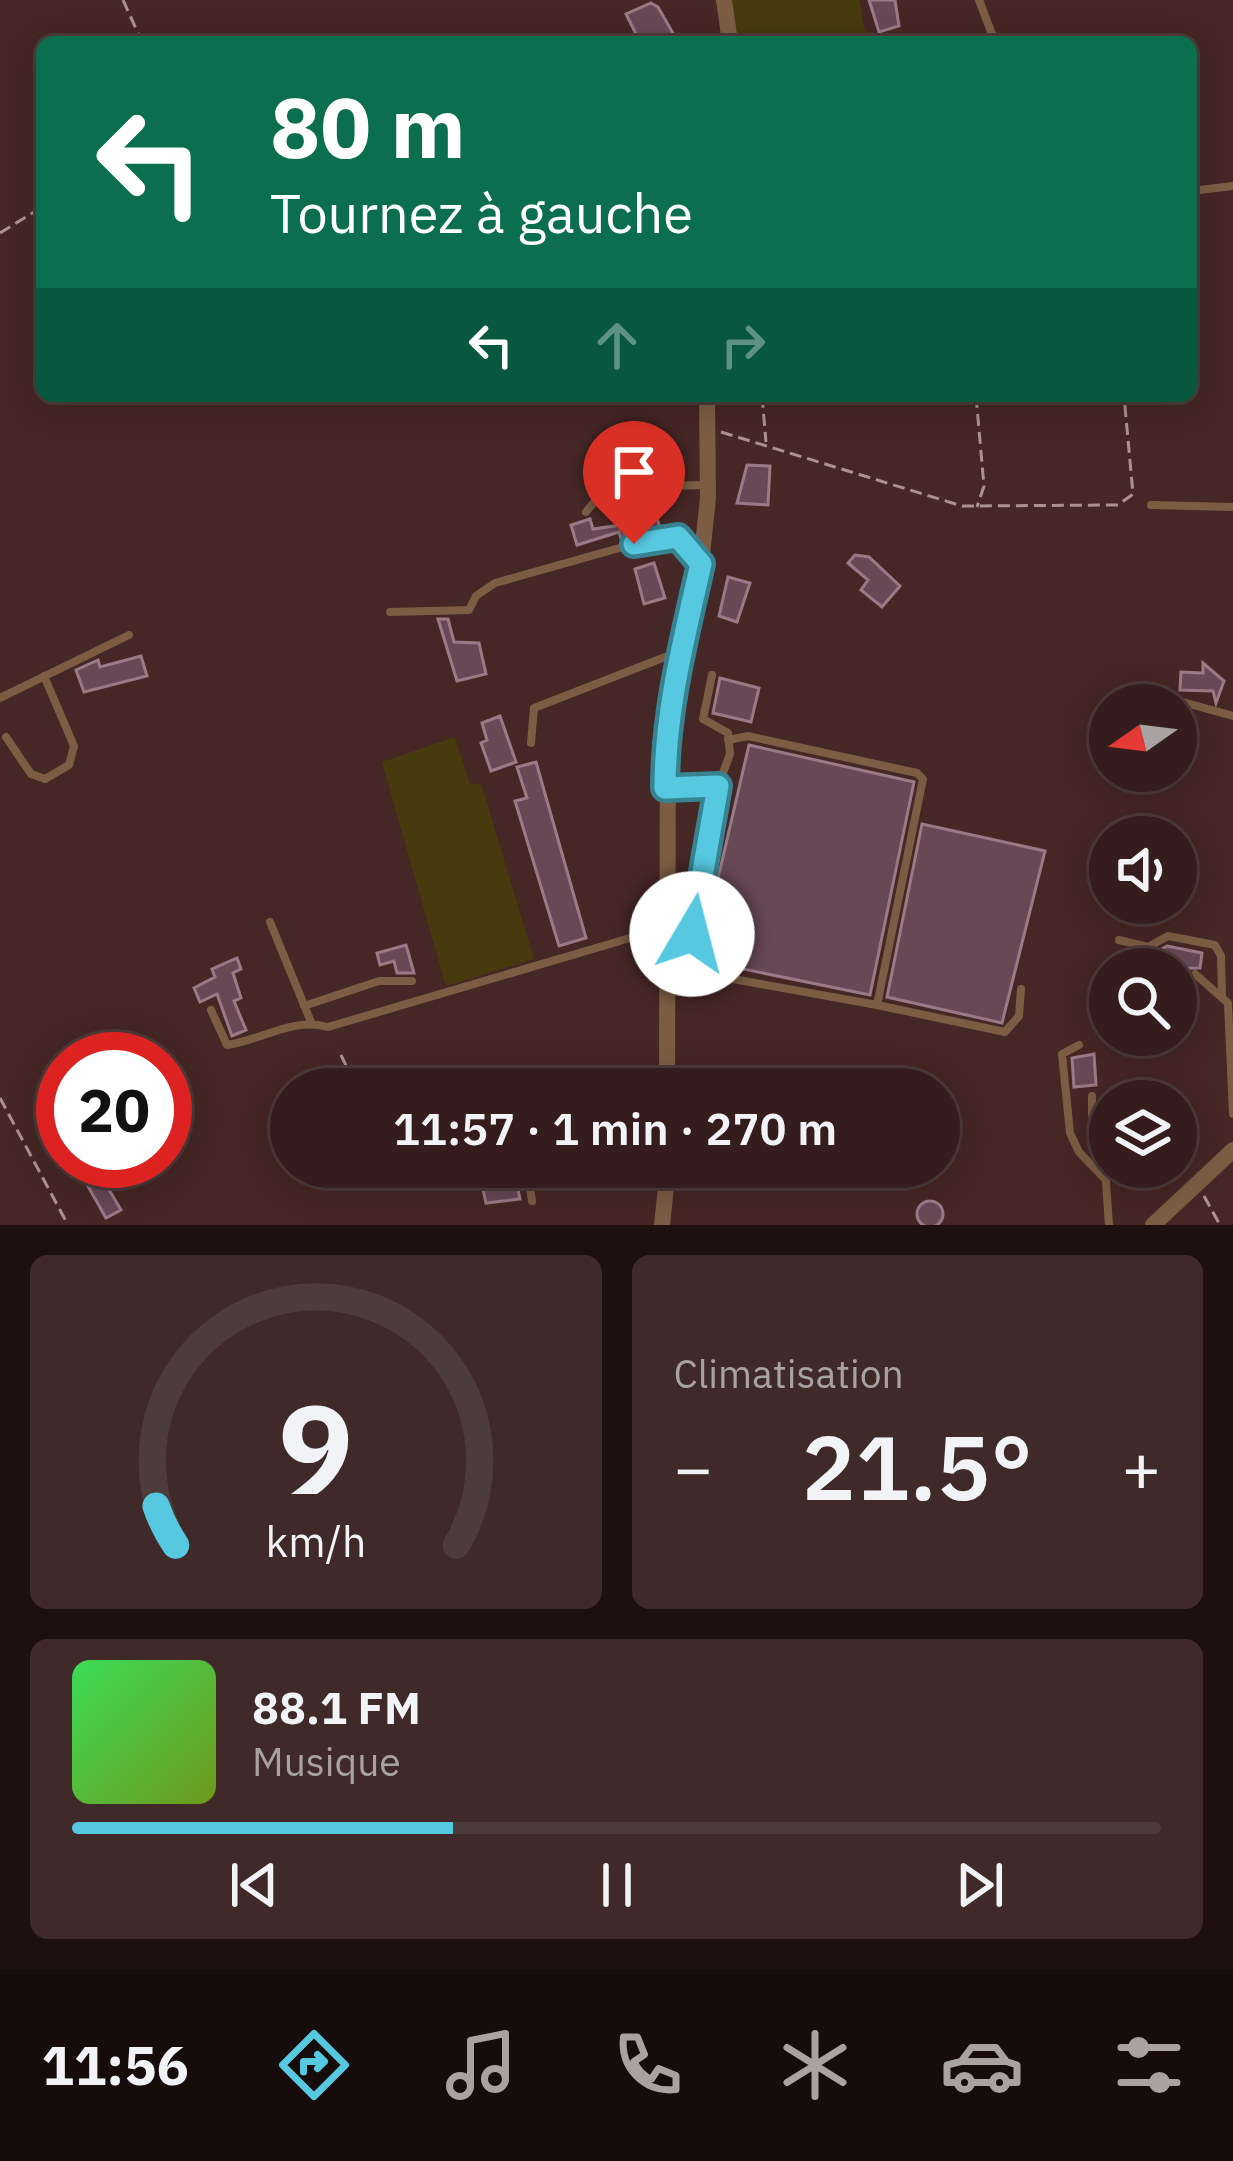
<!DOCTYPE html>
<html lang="fr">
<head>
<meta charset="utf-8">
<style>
  :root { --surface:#341d1c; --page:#3f2a29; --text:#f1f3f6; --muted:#a9a2a3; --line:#4e3b3b; --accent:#56c9e1 }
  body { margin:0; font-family:"IBM Plex Sans",sans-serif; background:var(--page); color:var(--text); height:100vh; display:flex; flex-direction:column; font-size:45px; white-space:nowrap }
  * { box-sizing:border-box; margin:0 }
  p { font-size:39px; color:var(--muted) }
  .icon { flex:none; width:66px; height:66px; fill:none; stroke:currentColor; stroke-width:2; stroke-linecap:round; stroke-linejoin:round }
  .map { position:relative; height:1225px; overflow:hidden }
  .side { display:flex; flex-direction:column; gap:30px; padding:30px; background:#1d100f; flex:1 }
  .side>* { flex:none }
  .banner { position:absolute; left:36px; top:36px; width:1161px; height:366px; border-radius:18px; box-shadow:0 6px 30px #0003,0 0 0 3px var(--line); background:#0b6e4f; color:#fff; overflow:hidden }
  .needle { width:78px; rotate:256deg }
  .buttons { position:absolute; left:1089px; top:684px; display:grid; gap:24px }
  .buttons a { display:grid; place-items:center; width:108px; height:108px; border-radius:50%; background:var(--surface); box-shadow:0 6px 30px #0003,0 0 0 3px var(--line); font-size:60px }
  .speed { position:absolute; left:36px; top:1032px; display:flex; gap:24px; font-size:60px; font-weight:700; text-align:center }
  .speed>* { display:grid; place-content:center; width:156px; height:156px; border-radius:50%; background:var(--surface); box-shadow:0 6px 30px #0003,0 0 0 3px var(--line); line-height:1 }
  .speed .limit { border:18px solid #d22; background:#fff; color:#111 }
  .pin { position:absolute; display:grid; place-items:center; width:102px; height:102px; color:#fff; margin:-123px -51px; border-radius:50% 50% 50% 0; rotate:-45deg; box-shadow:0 0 12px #0007 }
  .pin .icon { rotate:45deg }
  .me { position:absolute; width:132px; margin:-66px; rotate:8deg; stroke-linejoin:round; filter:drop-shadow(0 0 9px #0008) }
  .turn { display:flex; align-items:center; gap:42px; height:252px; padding:0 36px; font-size:54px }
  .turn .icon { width:156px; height:156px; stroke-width:2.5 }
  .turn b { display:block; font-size:84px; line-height:102px }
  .lanes { display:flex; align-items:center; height:114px; padding:0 36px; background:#0003; justify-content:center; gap:60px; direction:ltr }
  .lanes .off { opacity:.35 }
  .big { font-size:90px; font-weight:600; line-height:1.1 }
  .side .tile { flex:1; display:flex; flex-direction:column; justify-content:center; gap:18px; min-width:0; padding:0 42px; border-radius:18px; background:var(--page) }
  .side .dial { align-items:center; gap:0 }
  .dial svg { height:312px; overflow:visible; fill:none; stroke:var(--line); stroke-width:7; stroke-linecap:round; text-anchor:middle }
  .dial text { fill:var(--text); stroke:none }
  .song { display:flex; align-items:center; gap:36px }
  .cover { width:144px; height:144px; border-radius:18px; background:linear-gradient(135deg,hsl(130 70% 55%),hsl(80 70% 35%)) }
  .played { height:12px; border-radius:6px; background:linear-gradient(90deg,var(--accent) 35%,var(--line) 35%) }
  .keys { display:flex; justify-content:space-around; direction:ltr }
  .heat { display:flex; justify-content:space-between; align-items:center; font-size:66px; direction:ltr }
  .side .tiles { flex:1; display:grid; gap:30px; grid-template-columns:1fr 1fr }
  .tile:last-child { grid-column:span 2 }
  .trip { position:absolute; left:270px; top:1068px; width:690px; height:120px; border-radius:60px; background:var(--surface); box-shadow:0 6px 30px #0003,0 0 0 3px var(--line); font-weight:600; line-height:120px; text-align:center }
  .tabs { display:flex; height:192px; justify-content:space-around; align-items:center; background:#150c0b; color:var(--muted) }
  .tabs .icon { width:84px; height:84px }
  .tabs .selected { color:var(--accent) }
  .tabs b { font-size:54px; color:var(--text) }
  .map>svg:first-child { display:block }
  .green { fill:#473b0e }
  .building { fill:#674956; stroke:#9b7a88; stroke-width:3 }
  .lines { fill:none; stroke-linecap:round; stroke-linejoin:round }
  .path { stroke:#ab9290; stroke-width:3; stroke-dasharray:12 6; stroke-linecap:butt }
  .service { stroke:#7c5d44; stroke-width:8 }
  .minor { stroke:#7c5d44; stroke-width:16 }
  .route-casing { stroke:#388392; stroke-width:30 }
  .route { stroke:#56c9e1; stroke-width:21 }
</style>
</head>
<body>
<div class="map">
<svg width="1233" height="1225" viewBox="0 0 1233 1225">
  <rect width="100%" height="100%" fill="#452725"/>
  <path class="green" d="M729,0H859L865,31L882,35L887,42H731Z
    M455,737L470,785L481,783L534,959L446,986L382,762Z"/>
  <path class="building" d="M869,0H895L899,26L879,32Z
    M651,3L658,7L678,42H640L626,14Z
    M747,465L770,466L768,505L737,503Z
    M654,508L660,528L621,539L619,532L577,545L571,525L590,519L593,529L621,525Z
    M855,555L869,557L900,586L882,607L861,590L868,580L848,563Z
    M654,563L665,598L644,604L635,569Z
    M728,577L750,583L737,622L719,616Z
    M438,619H448L454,642L479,643L486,674L457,681Z
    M141,656L147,676L84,692L76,670L98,660L100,667Z
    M1203,663L1224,681L1216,703L1213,691L1180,690L1181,672L1203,673Z
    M720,678L759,688L751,722L713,713Z
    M500,716L516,762L491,771L481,743L487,740L482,723Z
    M749,745L914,782L870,995L699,960Z
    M536,762L586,938L559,946L515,801L527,798L517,767Z
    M922,824L1045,851L1002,1023L887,997Z
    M406,945L414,973H397L394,961L380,965L377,953Z
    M1167,946L1202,953L1200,968L1160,969L1162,949Z
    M237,958L241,969L233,973L241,998L234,1001L246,1030L232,1036L217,994L200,1002L194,988L215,977L212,969Z
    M1094,1054L1096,1085L1074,1087L1072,1058Z
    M95,1166L121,1210L106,1218L81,1174Z
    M478,1167H513L520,1199L486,1203Z
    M917 1214a13 13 0 1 1 26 0a13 13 0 1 1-26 0Z"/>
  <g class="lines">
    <path class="path" d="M123,0L142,42
      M0,233L42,207
      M762,396L766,442
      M976,396L984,486L977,507
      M721,432L962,506L1118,505L1133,494L1124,396
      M341,1055L357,1089
      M0,1098L68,1225
      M1204,1196L1220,1225"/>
    <path class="service" d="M979,0L995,42
      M1191,191L1233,186
      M1151,505L1233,507
      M586,512L599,496L622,487L706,485
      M390,612L469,610L476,596L495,583L669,534L678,537L700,562
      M0,698L129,635
      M1175,700L1233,716
      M6,737L31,774L45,779L69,765L74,746L44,676
      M531,743L534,708L678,652
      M718,786L694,906L691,963L700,973L877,1005L923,779L917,773L748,736L728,740
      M667,788L718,786L730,754L728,733L703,719L712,675
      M270,922L311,1022
      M1119,940L1148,947L1168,936L1215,945L1221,956L1222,996
      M1195,974L1228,1003L1233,1114
      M877,1005L1005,1032L1019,1016L1021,989
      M304,1006L379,981H412
      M211,1010L227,1045C262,1040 293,1017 328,1027L664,928
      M1079,1045L1062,1054L1070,1133L1079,1152L1105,1179
      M1092,1096V1115L1103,1140L1109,1225
      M527,1167L532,1201"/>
    <path class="minor" d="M724,0L730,42
      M667,1089L668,712L701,564L708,498L707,396
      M662,1225L668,1167
      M1153,1225L1233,1150"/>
  </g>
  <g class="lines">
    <defs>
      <path id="route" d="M634,544L678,537L701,564C684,639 665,711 665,788L718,786L692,934"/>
    </defs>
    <use href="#route" class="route-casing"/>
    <use href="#route" class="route"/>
  </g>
</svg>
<div class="buttons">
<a><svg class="needle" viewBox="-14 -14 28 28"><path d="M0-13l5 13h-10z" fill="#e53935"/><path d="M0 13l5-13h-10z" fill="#a9a2a3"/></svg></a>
<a><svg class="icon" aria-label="sound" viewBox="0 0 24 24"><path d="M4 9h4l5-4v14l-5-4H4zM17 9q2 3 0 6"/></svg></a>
<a><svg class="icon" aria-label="search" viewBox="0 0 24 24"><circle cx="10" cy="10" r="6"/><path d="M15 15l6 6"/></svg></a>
<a><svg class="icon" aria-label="layers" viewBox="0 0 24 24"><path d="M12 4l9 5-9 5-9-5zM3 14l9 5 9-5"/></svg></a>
</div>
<div class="speed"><div class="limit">20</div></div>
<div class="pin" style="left:634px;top:544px;background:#d93025"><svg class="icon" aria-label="arrive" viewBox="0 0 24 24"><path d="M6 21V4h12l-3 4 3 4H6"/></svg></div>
<svg class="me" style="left:692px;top:934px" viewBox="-20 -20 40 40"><circle r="19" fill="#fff"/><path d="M0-13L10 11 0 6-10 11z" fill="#56c9e1"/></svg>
<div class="trip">11:57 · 1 min · 270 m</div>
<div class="banner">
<div class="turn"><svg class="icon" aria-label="left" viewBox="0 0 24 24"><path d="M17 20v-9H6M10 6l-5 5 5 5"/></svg><div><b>80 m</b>Tournez à gauche</div></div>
<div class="lanes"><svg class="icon" aria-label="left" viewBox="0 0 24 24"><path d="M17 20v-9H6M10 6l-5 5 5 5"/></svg><svg class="icon off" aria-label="ahead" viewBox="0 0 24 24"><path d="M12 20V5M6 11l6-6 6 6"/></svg><svg class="icon off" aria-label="right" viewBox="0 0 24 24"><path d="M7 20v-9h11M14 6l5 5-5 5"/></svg></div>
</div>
</div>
<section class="side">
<div class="tiles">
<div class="tile dial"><svg viewBox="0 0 100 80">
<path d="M14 69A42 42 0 1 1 86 69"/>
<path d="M14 69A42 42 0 0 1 9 59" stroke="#56c9e1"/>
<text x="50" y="56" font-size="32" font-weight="700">9</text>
<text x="50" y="72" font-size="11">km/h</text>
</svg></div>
<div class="tile"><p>Climatisation</p>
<div class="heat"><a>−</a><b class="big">21.5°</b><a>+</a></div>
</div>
<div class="tile">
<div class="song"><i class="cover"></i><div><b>88.1 FM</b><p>Musique</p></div></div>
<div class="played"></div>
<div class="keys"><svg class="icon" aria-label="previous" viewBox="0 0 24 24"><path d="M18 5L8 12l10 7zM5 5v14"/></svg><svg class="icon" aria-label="pause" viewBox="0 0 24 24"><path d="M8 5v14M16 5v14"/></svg><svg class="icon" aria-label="next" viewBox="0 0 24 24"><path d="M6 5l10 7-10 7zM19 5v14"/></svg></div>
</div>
</div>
</section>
<nav class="tabs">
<b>11:56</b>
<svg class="icon selected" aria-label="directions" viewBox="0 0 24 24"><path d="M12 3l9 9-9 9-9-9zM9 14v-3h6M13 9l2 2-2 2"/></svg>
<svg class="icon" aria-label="music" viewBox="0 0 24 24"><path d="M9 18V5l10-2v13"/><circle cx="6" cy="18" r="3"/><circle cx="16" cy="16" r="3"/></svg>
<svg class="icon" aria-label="phone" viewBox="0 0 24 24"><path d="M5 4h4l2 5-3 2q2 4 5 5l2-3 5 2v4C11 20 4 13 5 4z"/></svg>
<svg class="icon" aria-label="climate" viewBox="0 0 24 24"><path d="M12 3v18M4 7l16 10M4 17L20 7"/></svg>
<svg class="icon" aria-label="car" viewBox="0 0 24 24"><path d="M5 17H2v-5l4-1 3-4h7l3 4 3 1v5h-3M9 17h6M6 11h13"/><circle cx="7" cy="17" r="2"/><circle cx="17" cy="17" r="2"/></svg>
<svg class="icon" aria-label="filters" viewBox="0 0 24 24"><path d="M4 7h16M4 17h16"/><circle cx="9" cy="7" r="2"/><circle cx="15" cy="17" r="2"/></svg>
</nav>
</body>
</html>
